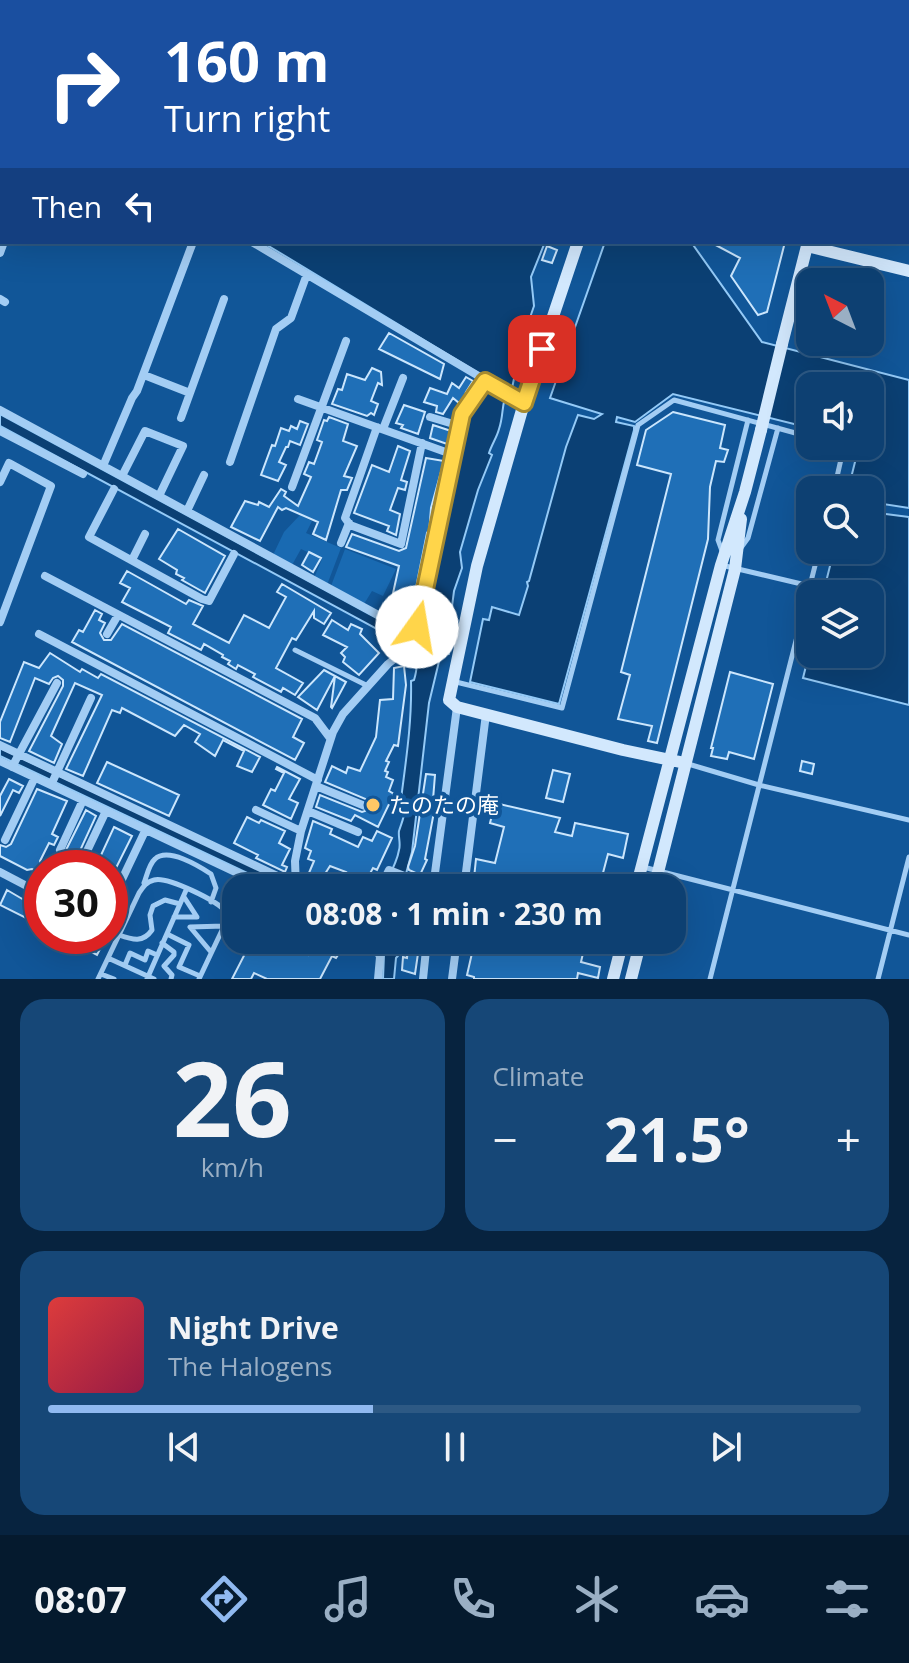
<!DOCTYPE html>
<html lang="en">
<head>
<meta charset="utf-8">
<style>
  :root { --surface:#0d4072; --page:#164777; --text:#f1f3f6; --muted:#9aafc4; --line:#2d5984; --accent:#90b9f0 }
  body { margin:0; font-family:"Open Sans","Noto Sans JP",sans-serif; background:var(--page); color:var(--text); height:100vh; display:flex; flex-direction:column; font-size:30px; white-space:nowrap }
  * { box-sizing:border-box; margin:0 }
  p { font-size:26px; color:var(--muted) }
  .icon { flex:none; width:44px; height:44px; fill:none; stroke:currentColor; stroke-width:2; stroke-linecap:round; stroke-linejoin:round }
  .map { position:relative; height:979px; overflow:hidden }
  .panel { display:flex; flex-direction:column; gap:20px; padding:20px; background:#07233f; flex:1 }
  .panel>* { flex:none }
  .top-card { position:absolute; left:0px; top:0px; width:910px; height:244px; box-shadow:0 8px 32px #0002,0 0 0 2px var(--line); background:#1a4fa0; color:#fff; overflow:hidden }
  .needle { width:52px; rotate:318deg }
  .fabs { position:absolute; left:796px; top:268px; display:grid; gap:16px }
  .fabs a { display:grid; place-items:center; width:88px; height:88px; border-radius:16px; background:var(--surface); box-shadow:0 8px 32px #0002,0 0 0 2px var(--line); font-size:40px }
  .speed { position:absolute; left:24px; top:850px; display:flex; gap:16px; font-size:40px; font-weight:700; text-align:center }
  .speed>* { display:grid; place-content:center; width:104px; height:104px; border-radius:50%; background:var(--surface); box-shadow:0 8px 32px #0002,0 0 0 2px var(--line); line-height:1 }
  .speed .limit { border:12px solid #d22; background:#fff; color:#111 }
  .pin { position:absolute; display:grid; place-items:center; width:68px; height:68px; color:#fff; margin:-34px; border-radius:16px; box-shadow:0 4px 12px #0006 }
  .me { position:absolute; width:88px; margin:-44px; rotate:13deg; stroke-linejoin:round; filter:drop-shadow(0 0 6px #0008) }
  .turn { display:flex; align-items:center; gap:28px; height:168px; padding:0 32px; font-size:36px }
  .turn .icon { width:104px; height:104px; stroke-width:2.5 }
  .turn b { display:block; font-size:56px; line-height:68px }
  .then { display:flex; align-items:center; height:76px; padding:0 32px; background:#0003; gap:16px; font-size:30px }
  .big { font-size:60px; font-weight:700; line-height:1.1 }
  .panel .tile { flex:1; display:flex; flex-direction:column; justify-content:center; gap:12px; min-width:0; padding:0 28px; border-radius:24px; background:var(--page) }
  .panel .dial { align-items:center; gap:0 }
  .dial b { font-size:104px; line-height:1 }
  .song { display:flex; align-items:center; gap:24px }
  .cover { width:96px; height:96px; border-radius:12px; background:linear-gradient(135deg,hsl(0 70% 55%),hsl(340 70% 35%)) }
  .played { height:8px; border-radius:4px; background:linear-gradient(90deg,var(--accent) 40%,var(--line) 40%) }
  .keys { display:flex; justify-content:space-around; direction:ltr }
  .heat { display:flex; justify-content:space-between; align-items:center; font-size:44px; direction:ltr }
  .panel .tiles { flex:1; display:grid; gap:20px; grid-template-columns:1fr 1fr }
  .tile:last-child { grid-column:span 2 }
  .trip { position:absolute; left:222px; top:874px; width:464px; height:80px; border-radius:24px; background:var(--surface); box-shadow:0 8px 32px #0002,0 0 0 2px var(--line); font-weight:700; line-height:80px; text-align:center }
  .menu { display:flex; height:128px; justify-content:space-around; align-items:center; background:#051a2e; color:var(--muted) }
  .menu .icon { width:56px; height:56px }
  .menu .on { color:var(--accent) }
  .menu b { font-size:36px; color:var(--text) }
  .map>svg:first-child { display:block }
  .green { fill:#196ab2 }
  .water { fill:#0b4074; stroke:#94caf7; stroke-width:2 }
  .building { fill:#1f6fb7; stroke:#cbe6fd; stroke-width:2 }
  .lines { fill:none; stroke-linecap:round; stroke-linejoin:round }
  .lane { stroke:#a3cdf4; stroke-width:5 }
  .street { stroke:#a3cdf4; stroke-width:8 }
  .secondary { stroke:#d2e8fd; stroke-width:12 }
  .secondary-bridge { stroke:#d2e8fd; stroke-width:12 }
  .route-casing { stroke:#a68a30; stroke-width:20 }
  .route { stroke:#ffd54a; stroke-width:14 }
  .poi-dot { fill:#ffc765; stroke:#115698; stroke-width:3 }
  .labels { text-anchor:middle; stroke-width:8; stroke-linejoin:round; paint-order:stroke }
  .poi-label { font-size:22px; fill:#fff; stroke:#115698; text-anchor:start }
</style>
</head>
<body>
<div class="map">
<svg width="909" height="979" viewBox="0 0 909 979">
  <rect width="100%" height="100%" fill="#115698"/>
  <path class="green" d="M300,515L312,521L306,533L341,548L327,585L314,578L322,559L301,549L292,565L273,555L284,532Z
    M345,549L396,569L383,596L372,591L364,604L331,586Z"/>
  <path class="water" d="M0,0H637L2,2V90Z
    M687,0H808L686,2Z
    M262,242H545L531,277L534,306L512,370L515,374L512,388L508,390C501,403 504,415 499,429C497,437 492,444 489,453L492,455L478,490L460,552L462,568L454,591L448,637H452L449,654L441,653L429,703L412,852L402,888H383C389,876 397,863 399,850C401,844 398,836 399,831C403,818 408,811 401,799C406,760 412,722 411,681L414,680C422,653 412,651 392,637L0,426V414L397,629L417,636L421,630L466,412L490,380Z
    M605,242H691L762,342L909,380V508L870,502V490H848L859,446H870V386H810V428L673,394L635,422L617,417L616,422L634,426V430L559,704L470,682L483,619L489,620L492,607L519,615L528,586L527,582L529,581L566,447L578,415L594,419L602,414L550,398Z
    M870,512L909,517V705L803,678L810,650V654H870V594H823L834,550H870Z
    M0,748L299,888H279L0,756Z
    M379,940H404L403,950L396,958L394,979H383L384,955Z"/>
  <path class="building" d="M710,242H785L767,312L758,315L731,276L740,258Z
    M547,246L557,250L552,263L542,260Z
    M855,268L875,273L872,282H851Z
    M389,333L444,364L440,379L379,349Z
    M372,368L381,372L382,385L378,383L371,401L378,404L374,415L371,413L367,416L332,404L338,389L342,390L347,374L365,380Z
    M466,377L473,381L466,392L468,393L459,403L453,398L443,414L436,412L437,406L424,402L430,388L447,394L452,383L459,388Z
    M404,405L425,412L418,434L401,428L403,425L396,423Z
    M673,412L725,425L720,448L728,450L724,462L716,461L710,487L708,539L657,743L648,741L652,726L618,719L630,675L621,672L671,474L637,465L646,430Z
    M329,417L348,424L343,441L357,446L344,476L352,478L347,490H341L326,540L313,534L318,522L286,508L282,510L278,507L260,541L231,527L245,501L258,505L259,502L269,507L281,489L286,492L284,496L298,506L311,477L304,474L309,462L314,464L322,442L317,440L324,420L327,421Z
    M300,421L308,424L300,445L290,441L288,447H286L279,462L286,465L278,481L261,475L272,445L275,446L281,428L289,431L291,426L297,429Z
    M433,425L451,431L447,444L430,438Z
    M398,446L410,451L401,480L407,482L405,490L398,488L390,510L400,514L396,535L387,531L389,526L354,513L372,465L389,472Z
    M426,458L444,461L431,508L429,534L427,533L414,598L402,618L383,610L386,605L390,607L399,566L346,547L352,534L399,551L406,548Z
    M178,529L225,556L205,593L182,580L184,578L176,574L177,570L159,559Z
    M309,552L321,558L313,572L302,565Z
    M127,571L186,604L189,600L203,606L193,624L229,643L244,615L269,628L286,597L277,592L282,584L331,613L324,624L314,618V611L296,640L292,638L276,668L303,683L295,695L283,688L281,692L253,677L255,674L238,665L236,669L228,664L230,661L222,657L223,655L204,644L201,650L168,633L171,627L122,602L130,588L120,583Z
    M95,610L102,614L99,620L105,623L100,633L104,640H111L122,624L302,719L293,737L304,743L295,760L72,642L79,630L83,632Z
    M332,620L348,630L351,624L362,629L360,634L379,653L359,675L343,662L345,657L341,653L347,647L323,635Z
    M50,653L80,672L82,669L98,678L101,674L260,757L252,772L237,766L244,751L223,740L215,756L195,742L200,734L184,725L175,736L122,708L120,713L112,710L83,776L66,769L102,695L75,683L51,736L62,744L54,763L29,751L63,686V680L58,676L53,678L49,684L35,678L10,742L0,738V722L24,662L39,668Z
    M404,666L406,685L398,746L394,745L386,761L389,762L385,771L388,772L386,777L393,780L389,791L394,794L378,827L355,815L351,821L316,807L320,795L362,812L371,809L372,804L368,800L325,782L332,766L346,773L348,767L360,771L376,737L380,700L393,699L394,668Z
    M324,670L335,676L317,710L298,697Z
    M730,672L773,684L754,759L729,752L727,759L711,756L713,748H711Z
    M335,676L346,682L332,708L331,707Z
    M802,761L814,764L812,774L800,771Z
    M107,762L179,795L169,816L97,783Z
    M277,767L300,779L289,799L298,803L291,819L263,805L271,789L275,791L284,773L276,769Z
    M553,770L570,774L563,802L546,798Z
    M426,774L435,775L432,812H434L425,859L427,860L420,875L409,870L408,867L415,846Z
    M9,779L23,786L19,793L13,790L0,816V796Z
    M37,789L67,801L52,834L58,837L54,845L49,843L40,861L42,874L32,869L27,870L0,856V845L6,847L11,844Z
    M495,803L560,818L555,832L572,836L575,823L628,834L623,858L608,854L599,888H473L476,859L495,863L504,827L490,823Z
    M86,810L96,816L72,868H57Z
    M247,817L259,823L261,820L285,831L279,843L290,849L282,865L287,867L285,872L256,858L258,855L234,843Z
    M313,821L332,829L330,834L358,847L363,837L372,841L377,831L392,838L377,870L373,868L362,888H341L344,883L341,881L346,872L330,866L316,888L310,887L306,880L314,861L308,859L311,851L305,848Z
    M114,827L132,836L116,868H95Z
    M233,879L253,888H236V902L224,896L228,882L231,883Z
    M7,890L36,907L40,900L42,901V926L0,905Z
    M61,936H89L103,943L97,955Z
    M252,940H278L308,955L315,940H348L336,958L332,956L320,979H267L254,973L251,979H232Z
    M409,940H420L415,974L402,970L403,957L407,958Z
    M475,940H586L581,962L600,967L598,978L578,973L577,979H474V977L467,975Z"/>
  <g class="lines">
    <path class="lane" d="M908,11L909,7
      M834,490L844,446
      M740,549L748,538L778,428
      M722,551L718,540L748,420
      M721,565L810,586
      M295,650L368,686
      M456,682L562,708L638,425L674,400L810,437
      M685,763L759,785L909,820
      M643,867L909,935
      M144,883C147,875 149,864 155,859C168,847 199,866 211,874L216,888L211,902
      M174,917H197L184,897
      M167,934L189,945L179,967L200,976
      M119,935C133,940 143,943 152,930L150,915L153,906L165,900L180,904
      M162,943L174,952V955L164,966L172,975L171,979
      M211,952L190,927L224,926
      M108,958L154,979
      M125,965L130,953L145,960L148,951L157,955
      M101,974L114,979
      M98,979L139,893C143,887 146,882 154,880C167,876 218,901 226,912L224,926L199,979
      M147,979L187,888
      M710,979L819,550
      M878,979L909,857"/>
    <path class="street" d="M0,95L2,96
      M0,129L2,130
      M252,242L524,403
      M0,253L4,242
      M0,299L5,302
      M144,375L190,393
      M298,399L454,455
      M0,410L384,618L415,632
      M430,417L460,426
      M181,418L224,299
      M377,427L345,518L350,525L401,544L422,443
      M383,429L403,378
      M0,431L83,474
      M230,462L276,329L291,318L307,274
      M103,466L132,398L137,391L193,242
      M122,476L145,431L183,446L159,496
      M0,482L9,463L51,486L0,622
      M292,487L346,341
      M114,489L89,537L202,599L209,601L234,554
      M187,511L204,475
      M341,543L349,523
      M132,560L145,534
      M45,576L315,718L330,738
      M39,634L318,780
      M107,634L118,615
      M0,745L303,888
      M0,761L269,888
      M12,767L57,683
      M51,785L91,698
      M316,786L365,806
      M256,810L301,831
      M308,811L358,832
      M5,840L35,777
      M60,850L83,800
      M79,868L106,811
      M0,872L42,894
      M296,888L295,861L301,831L333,732L343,714L388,664L403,652L417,627L462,414L485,381
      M380,888L389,870L417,881L423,888
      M433,888L457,707
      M464,888L486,714
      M116,892L146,829
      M373,940L380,957L378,979
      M423,979L427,940
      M452,979L457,940"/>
    <path class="secondary" d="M658,2V0
      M908,48L909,49
      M578,242L524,403L477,566L449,700L457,707L623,750L685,763
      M807,246L909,271
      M782,344L808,242
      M636,888L721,565L745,492L761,430
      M654,888L735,569L741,519
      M613,979L623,940
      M631,979L641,940"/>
    <path class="secondary-bridge" d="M761,430L782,344"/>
  </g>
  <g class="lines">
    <defs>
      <path id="route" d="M417,627L462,414L485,381L524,403L542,349"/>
    </defs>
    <use href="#route" class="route-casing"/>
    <use href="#route" class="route"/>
  </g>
  <circle class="poi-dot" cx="373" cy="805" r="8"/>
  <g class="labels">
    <g class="poi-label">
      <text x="389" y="813">たのたの庵</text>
    </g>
  </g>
</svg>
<div class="fabs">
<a><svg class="needle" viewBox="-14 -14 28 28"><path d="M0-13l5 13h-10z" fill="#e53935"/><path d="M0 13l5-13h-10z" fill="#9aafc4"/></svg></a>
<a><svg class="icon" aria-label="sound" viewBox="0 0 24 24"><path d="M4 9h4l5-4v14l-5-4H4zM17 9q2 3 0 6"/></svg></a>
<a><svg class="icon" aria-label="search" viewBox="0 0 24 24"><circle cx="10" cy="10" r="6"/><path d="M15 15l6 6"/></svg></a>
<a><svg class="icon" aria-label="layers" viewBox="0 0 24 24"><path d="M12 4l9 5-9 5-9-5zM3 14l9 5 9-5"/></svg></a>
</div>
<div class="speed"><div class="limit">30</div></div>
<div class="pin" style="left:542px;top:349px;background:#d93025"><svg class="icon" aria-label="arrive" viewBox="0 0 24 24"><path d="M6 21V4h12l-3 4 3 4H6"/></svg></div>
<svg class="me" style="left:417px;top:627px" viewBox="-20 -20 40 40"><circle r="19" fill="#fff"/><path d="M0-13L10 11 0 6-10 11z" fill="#ffd54a"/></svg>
<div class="trip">08:08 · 1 min · 230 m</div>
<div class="top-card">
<div class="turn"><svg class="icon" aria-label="right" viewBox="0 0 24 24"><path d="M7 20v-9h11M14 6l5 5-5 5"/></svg><div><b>160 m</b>Turn right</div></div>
<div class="then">Then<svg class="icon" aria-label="left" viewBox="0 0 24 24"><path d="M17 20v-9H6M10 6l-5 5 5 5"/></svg></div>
</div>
</div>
<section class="panel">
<div class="tiles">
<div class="tile dial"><b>26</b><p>km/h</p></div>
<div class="tile"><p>Climate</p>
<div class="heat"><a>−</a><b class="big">21.5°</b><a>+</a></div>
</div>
<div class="tile">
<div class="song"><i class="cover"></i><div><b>Night Drive</b><p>The Halogens</p></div></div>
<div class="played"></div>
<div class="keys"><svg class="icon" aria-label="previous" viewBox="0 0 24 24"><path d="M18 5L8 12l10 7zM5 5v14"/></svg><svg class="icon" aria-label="pause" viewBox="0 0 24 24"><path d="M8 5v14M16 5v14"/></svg><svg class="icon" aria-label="next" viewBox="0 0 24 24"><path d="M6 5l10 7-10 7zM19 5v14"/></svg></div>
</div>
</div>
</section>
<nav class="menu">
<b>08:07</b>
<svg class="icon on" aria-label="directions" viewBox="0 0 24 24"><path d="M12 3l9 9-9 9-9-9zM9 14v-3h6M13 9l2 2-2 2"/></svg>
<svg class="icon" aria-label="music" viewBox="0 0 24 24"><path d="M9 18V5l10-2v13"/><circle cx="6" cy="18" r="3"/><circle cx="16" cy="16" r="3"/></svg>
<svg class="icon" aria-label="phone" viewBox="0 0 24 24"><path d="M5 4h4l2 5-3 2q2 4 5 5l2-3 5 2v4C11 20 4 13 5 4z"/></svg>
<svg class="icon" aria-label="climate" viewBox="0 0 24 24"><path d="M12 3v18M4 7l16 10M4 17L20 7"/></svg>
<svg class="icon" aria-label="car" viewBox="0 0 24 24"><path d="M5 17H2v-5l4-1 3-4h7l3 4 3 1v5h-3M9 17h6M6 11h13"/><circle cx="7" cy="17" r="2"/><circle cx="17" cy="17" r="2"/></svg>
<svg class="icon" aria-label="filters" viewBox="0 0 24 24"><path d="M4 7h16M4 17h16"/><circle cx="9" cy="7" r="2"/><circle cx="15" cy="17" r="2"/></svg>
</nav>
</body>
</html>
